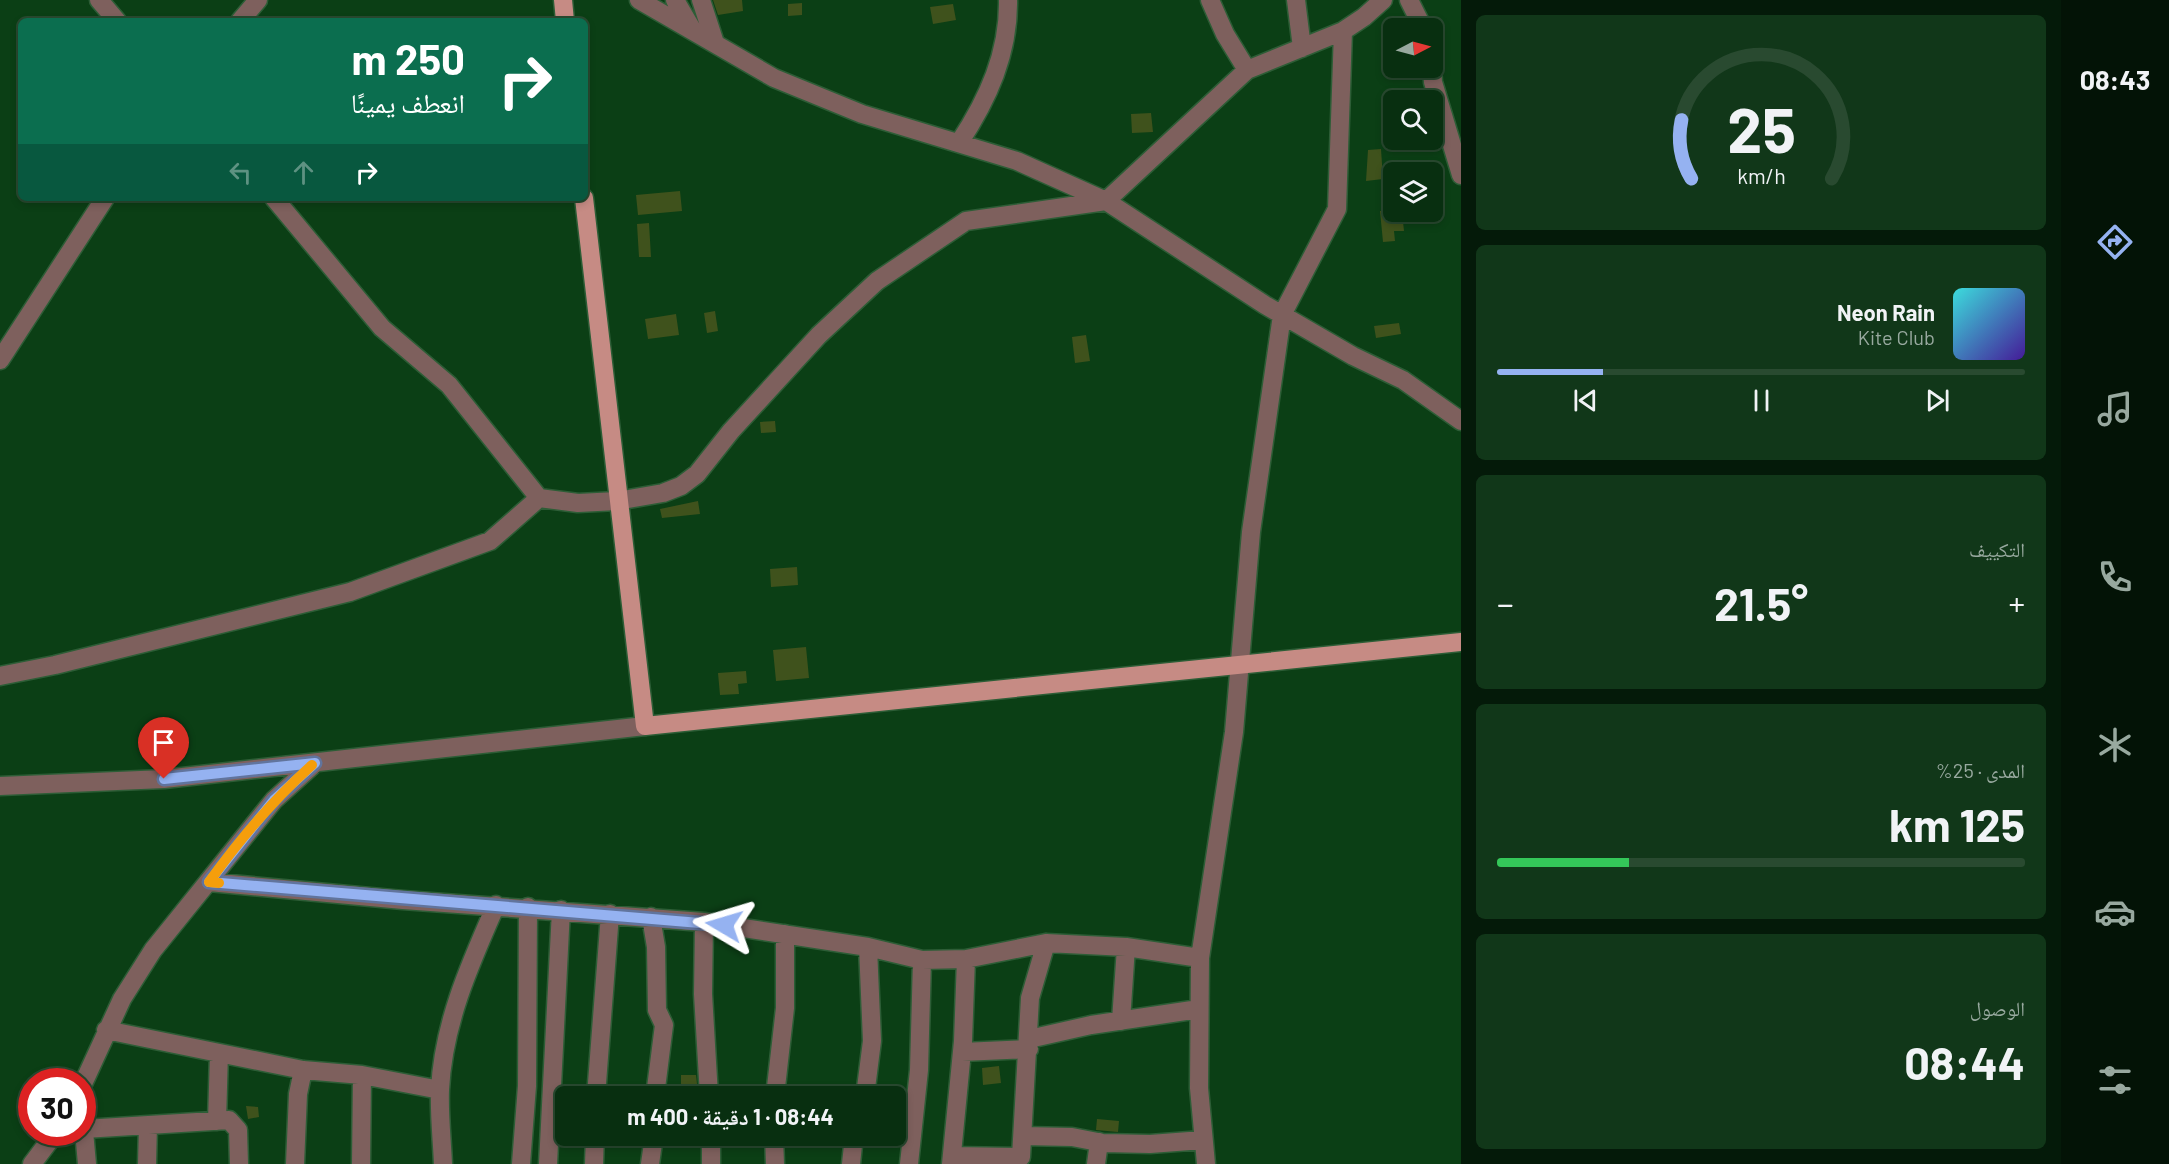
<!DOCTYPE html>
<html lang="ar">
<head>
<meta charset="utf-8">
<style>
  :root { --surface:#082f10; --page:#113719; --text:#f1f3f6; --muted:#98a99f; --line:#294a30; --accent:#95b2f1 }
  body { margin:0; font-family:Barlow,"Noto Naskh Arabic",sans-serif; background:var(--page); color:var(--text); direction:rtl; height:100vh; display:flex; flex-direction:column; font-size:22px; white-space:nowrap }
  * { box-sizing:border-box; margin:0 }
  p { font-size:20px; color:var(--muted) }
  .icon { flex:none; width:33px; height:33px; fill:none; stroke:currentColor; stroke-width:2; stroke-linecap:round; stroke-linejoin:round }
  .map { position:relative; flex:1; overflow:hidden; direction:ltr }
  .panel { display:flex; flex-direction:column; gap:15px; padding:15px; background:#041a09; width:600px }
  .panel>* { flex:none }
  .banner { position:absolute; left:18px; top:18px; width:570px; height:183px; border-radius:9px; box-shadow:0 3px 9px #0003,0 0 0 2px var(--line); direction:rtl; background:#0b6e4f; color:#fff; overflow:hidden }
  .needle { width:39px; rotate:84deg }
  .tools { position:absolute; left:1383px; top:18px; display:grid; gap:12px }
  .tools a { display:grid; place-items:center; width:60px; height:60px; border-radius:9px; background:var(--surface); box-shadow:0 3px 9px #0003,0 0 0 2px var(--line); font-size:30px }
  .speed { position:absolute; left:18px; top:1068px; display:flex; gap:12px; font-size:30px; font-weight:700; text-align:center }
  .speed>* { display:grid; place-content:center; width:78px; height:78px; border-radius:50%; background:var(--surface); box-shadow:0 3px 9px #0003,0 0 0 2px var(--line); line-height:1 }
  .speed .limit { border:9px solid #d22; background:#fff; color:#111 }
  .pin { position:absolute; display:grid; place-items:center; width:51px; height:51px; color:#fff; margin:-62px -26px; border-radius:50% 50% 50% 0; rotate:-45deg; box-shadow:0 0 6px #0007 }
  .pin .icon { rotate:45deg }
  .me { position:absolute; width:66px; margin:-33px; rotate:277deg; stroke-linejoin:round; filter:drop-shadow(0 0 4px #0008) }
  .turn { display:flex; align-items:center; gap:21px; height:126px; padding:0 24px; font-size:27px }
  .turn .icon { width:78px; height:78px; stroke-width:2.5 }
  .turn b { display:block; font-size:42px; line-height:51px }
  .lanes { display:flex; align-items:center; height:57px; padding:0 24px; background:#0003; justify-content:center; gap:30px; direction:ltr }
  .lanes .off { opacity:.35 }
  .big { font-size:45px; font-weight:700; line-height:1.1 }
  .panel .tile { flex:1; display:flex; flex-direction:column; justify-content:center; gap:9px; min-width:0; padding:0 21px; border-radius:9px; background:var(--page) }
  .panel .dial { align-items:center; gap:0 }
  .dial svg { height:156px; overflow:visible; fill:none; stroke:var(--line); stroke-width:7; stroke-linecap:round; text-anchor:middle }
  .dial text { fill:var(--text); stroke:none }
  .song { display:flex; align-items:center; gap:18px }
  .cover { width:72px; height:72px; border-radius:9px; background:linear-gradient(135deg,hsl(180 70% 55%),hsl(260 70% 35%)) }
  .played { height:6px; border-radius:3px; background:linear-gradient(90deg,var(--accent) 20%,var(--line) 20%) }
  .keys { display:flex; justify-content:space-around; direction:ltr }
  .heat { display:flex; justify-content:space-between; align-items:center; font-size:33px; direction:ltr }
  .charge { height:9px; border-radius:4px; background:linear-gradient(90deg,#34c759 25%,var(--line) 0) }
  .trip { position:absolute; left:555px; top:1086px; width:351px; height:60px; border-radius:9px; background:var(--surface); box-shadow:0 3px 9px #0003,0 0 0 2px var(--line); font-weight:700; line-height:60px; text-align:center; direction:rtl }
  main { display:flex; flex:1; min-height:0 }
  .tabs { display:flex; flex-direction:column; width:108px; justify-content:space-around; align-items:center; background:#031306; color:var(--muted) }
  .tabs .icon { width:42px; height:42px }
  .tabs .active { color:var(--accent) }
  .tabs b { font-size:27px; color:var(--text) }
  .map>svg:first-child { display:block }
  .building { fill:#3f521c }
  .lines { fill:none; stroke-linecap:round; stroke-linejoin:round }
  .minor-casing { stroke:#2d5d36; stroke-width:21 }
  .major-casing { stroke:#2d5d36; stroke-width:21 }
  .minor { stroke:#7e605d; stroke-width:18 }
  .major { stroke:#c68b84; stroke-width:18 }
  .route-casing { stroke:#61749d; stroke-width:15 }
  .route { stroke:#95b2f1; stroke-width:10 }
  .slow { stroke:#f59e0b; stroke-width:10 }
</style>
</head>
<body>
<main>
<nav class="tabs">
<b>08:43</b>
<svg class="icon active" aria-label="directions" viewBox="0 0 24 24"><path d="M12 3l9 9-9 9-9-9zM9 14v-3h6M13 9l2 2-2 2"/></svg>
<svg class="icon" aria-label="music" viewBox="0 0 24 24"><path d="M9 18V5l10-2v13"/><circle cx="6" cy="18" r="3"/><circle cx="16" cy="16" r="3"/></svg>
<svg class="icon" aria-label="phone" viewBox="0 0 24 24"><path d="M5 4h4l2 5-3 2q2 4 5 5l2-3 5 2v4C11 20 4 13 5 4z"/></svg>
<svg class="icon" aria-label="climate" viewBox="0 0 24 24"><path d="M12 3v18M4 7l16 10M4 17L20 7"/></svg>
<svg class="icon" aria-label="car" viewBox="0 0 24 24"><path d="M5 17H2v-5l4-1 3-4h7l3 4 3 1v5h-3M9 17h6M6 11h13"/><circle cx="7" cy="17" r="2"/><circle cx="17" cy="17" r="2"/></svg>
<svg class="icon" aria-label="filters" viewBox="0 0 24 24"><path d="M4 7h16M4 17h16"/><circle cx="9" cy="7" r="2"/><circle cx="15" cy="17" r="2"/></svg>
</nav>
<section class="panel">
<div class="tile dial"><svg viewBox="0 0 100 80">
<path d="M14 69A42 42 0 1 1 86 69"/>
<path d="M14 69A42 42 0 0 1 9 39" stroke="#95b2f1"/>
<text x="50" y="56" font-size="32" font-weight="700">25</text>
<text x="50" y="72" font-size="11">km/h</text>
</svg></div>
<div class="tile">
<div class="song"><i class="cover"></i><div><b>Neon Rain</b><p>Kite Club</p></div></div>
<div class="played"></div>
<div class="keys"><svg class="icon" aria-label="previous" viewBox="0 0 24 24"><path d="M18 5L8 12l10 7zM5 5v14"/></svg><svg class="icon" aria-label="pause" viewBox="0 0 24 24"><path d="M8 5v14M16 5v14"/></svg><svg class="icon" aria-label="next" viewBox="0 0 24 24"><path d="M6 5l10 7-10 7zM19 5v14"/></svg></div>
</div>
<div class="tile"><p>التكييف</p>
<div class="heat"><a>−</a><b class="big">21.5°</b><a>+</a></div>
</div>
<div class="tile"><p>المدى · 25%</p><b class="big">125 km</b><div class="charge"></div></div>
<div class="tile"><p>الوصول</p><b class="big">08:44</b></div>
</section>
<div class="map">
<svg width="1461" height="1164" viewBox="0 0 1461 1164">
  <rect width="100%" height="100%" fill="#0b3f15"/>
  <path class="building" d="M713,0H742L743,11L718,15Z
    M802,3V15L788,16V4Z
    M953,4L956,20L933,24L930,7Z
    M1151,113L1153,132L1132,133L1131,114Z
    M1381,149L1383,179L1366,181L1368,150Z
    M680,191L682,211L638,215L636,195Z
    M1392,210L1402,212L1404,231H1394L1395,241L1383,242L1380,211Z
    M649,223L651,257H639L637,224Z
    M715,311L718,331L707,333L704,313Z
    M676,314L679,335L648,339L645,319Z
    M1399,323L1401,334L1376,338L1374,326Z
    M1086,335L1090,361L1075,363L1072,337Z
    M775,421L776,432L761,433L760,422Z
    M698,501L700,514L662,518L660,509Z
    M797,567L798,585L771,587L770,569Z
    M806,647L809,678L776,681L773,650Z
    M746,671L747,683L738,684L739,694L720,695L718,673Z
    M999,1066L1001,1083L983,1085L982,1068Z
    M681,1075H696L698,1092H681Z
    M246,1106L258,1107L259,1117L248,1119Z
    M1097,1119L1119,1121L1118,1132L1096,1130Z"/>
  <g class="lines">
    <defs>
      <path id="minor" d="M99,0L117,21
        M639,0L774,78L862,114L1017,161L1106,201L1265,305L1353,356L1403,380L1461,421
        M675,0L692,29
        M701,0L715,43
        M1210,0L1225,34L1247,70
        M1296,0L1302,48
        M1409,0L1423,28
        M240,21L258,0
        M1432,68L1433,82L1461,175
        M959,143C988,99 1009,53 1008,0
        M274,198L382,328L449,385L539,498L578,503L617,501L663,493L681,486L697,474L731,431L819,335L877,281L966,221L1106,201L1247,70L1343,31L1364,17L1383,0
        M0,360L105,198
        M0,676L55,665L350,592L490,541L539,498
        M0,786L164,779L645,726
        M209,882L403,900L704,922L868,947L922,960L966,959L1046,943L1126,947L1200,958
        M651,917L656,947L657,1010L664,1025L655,1096
        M704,922L703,994L709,1096
        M1121,1021L1126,947
        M106,1030L303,1070L362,1075L440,1090
        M1029,1039L1091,1025L1199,1009
        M962,1052L1029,1049
        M82,1086L122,999L153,950L274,800L315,763
        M596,1096L610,914
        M775,1096L785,1008V934
        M865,1096L872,1041L868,947
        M82,1109L87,1164
        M217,1121L219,1053
        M84,1129L229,1120L238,1130L239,1164
        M711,1136V1164
        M774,1136L775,1164
        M1023,1136L1072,1137L1103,1143L1150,1144L1203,1140
        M952,1156L1021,1157L1030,998L1046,943
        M32,1164L56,1132
        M147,1164L148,1125
        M295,1164L298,1094L303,1070
        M361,1164L362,1075
        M443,1164C442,1140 439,1114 440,1090C443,1024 470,964 496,905
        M521,1164L527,1086L528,907
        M548,1164L561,910
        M594,1164L595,1136
        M650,1164L654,1136
        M851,1164L854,1136
        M909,1164L919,1070L922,960
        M951,1164L963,1041L966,959
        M1096,1164L1099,1142
        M1206,1164L1199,1088L1200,958L1234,732L1251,532L1282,315L1337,209L1343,31"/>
      <path id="major" d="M563,0L565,21
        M584,198L645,726L1461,642"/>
    </defs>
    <use href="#minor" class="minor-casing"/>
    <use href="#major" class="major-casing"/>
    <use href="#minor" class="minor"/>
    <use href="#major" class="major"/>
  </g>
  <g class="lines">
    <defs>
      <path id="route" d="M164,779L315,763L274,800L209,882L724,925"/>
    </defs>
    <use href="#route" class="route-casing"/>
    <use href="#route" class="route"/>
    <path class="slow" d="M219,883L209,882C240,839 273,800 312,765"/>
  </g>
</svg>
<div class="tools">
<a><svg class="needle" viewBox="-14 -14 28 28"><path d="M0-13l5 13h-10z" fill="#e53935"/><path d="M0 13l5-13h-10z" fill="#98a99f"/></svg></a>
<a><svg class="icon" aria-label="search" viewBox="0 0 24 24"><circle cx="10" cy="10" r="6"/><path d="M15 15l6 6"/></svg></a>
<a><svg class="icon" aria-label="layers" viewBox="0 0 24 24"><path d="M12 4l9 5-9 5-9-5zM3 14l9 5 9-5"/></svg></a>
</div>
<div class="speed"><div class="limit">30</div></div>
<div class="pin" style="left:164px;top:779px;background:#d93025"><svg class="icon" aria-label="arrive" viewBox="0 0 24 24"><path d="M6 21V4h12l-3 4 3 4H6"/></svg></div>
<svg class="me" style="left:724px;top:925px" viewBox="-20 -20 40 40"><path d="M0-17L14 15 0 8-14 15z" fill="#95b2f1" stroke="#fff" stroke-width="4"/></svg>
<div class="trip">08:44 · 1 دقيقة · 400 m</div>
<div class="banner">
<div class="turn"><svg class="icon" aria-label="right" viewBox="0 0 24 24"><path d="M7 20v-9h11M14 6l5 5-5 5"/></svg><div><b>250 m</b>انعطف يمينًا</div></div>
<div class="lanes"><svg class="icon off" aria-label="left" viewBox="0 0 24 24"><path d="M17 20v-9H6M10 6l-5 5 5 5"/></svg><svg class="icon off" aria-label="ahead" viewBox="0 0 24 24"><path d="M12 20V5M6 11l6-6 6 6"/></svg><svg class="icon" aria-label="right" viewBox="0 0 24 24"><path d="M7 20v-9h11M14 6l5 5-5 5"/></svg></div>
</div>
</div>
</main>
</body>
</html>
